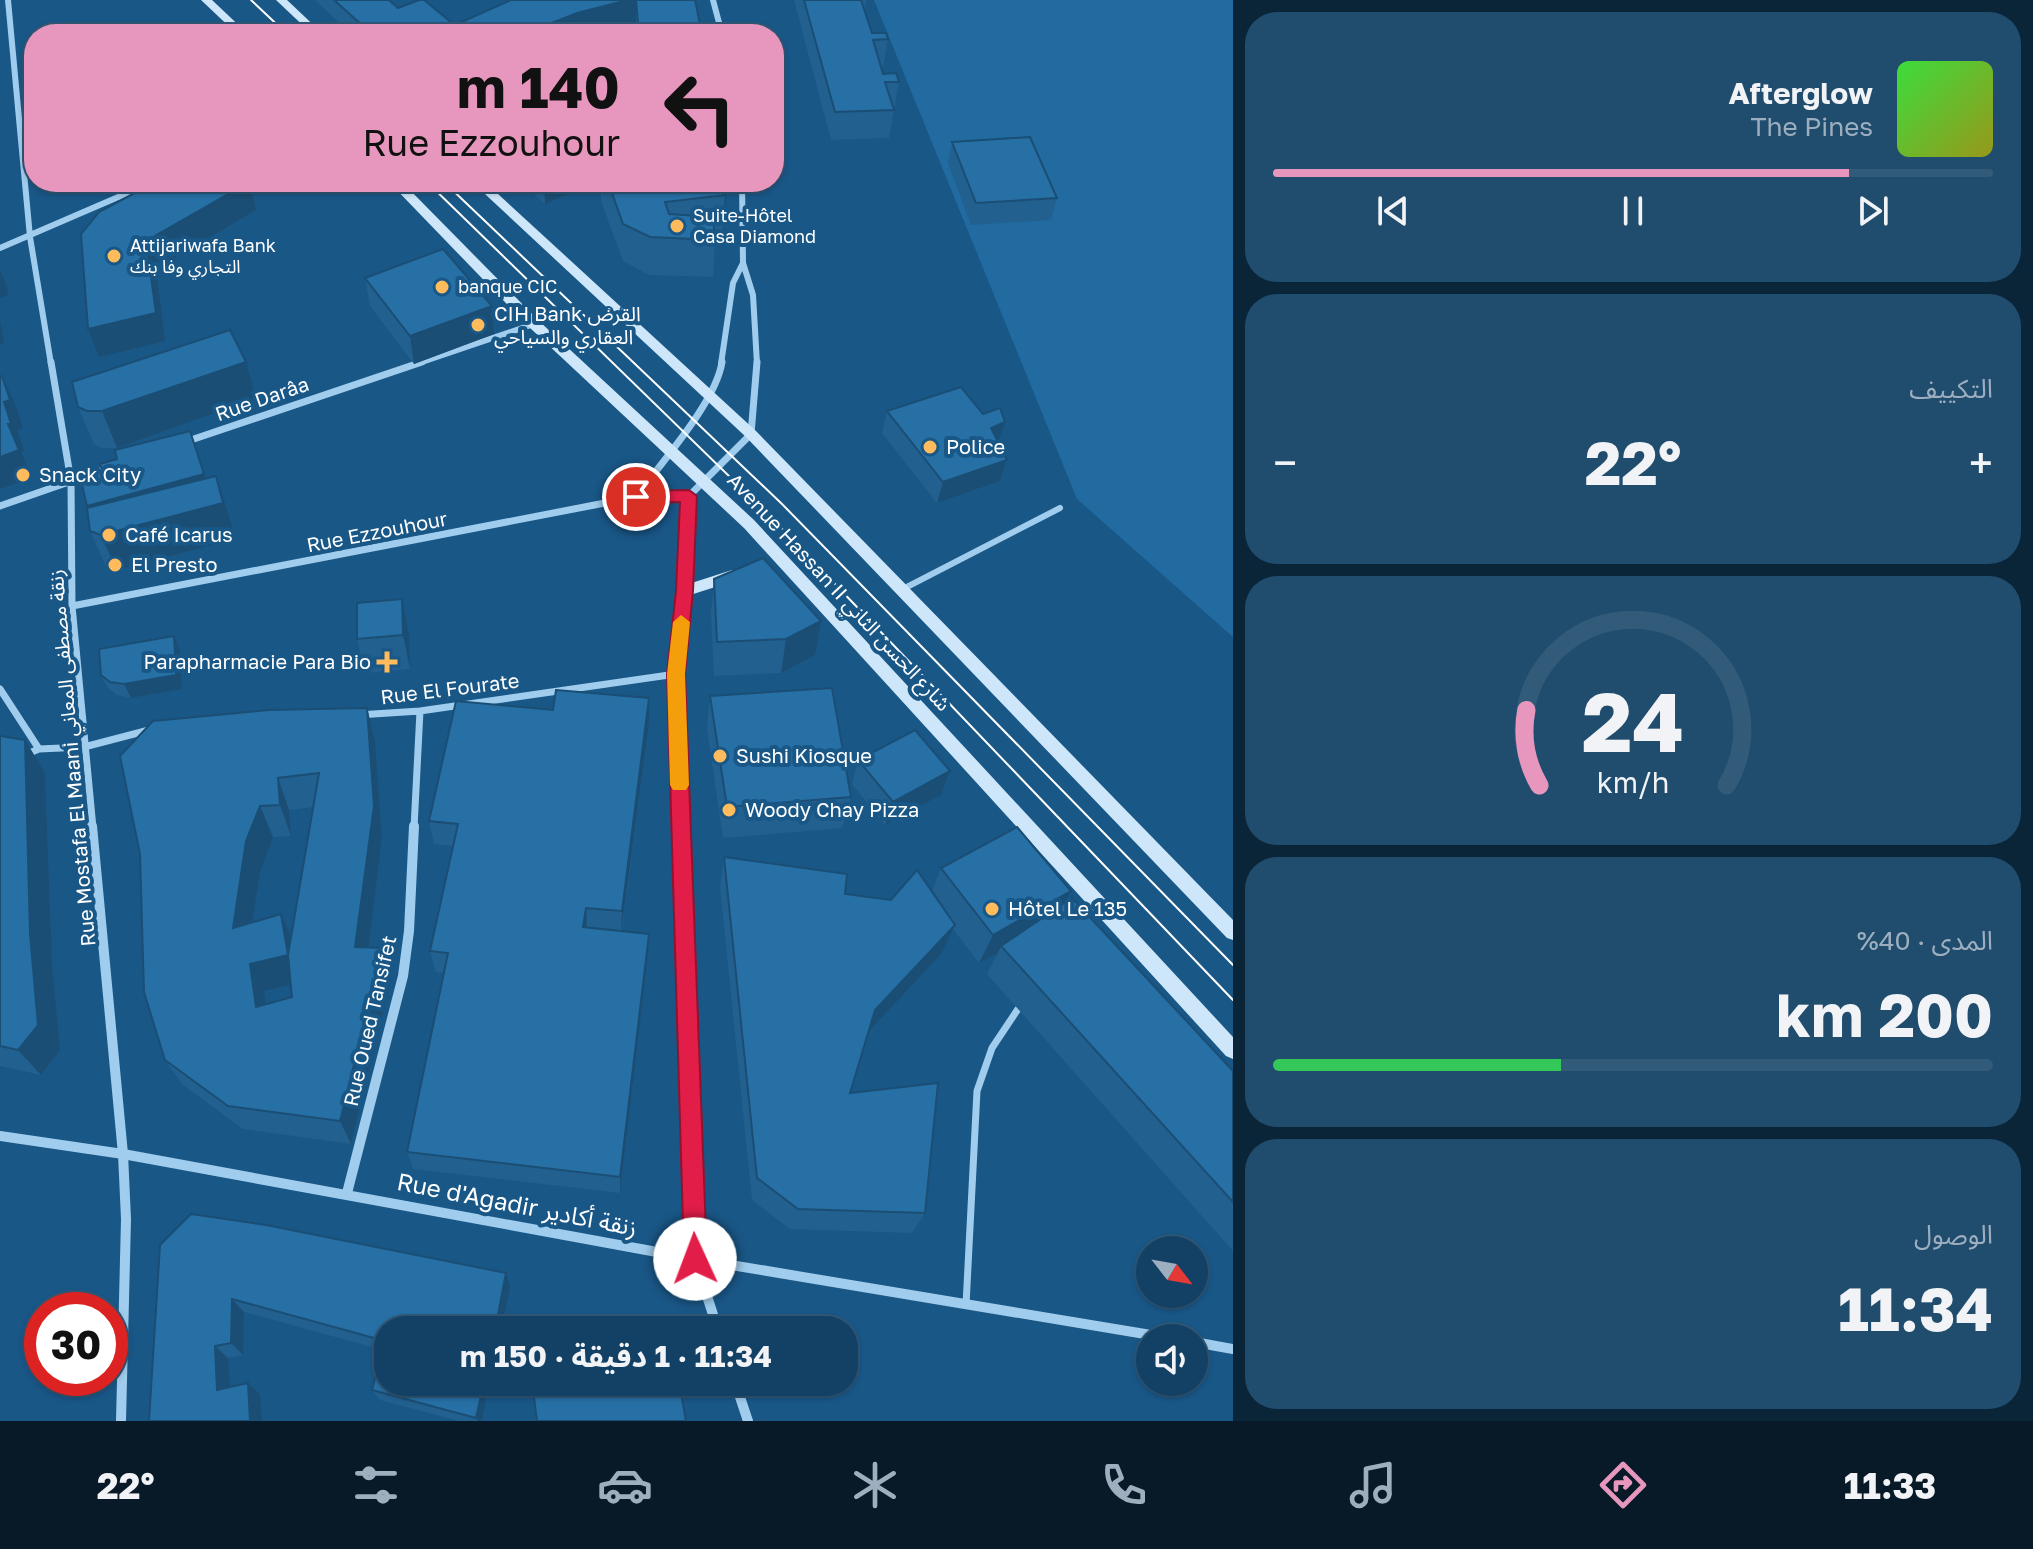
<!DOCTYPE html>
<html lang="ar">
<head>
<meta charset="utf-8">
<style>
  :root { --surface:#134165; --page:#204c6e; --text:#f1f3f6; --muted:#9dafbf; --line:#325a79; --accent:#e797bd }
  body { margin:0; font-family:"Golos Text","Noto Sans Arabic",sans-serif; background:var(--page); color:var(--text); direction:rtl; height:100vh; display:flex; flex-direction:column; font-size:30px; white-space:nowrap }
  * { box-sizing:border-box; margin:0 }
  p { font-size:26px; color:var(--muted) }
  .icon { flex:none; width:44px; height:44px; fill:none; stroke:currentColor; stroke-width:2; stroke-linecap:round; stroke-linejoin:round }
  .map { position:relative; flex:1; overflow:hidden; direction:ltr }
  .panel { display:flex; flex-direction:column; gap:12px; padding:12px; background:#0a2438; width:800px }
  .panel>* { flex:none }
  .banner { position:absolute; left:24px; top:24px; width:760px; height:168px; border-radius:32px; box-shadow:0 2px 6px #0004,0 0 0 2px var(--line); direction:rtl; background:#e797bd; color:#111; overflow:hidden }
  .needle { width:52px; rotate:121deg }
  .controls { position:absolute; left:1136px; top:1236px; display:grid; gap:16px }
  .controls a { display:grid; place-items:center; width:72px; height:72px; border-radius:50%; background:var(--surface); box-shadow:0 2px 6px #0004,0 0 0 2px var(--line); font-size:40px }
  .speed { position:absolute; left:24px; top:1292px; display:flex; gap:16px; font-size:40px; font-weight:700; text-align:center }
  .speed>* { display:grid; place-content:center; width:104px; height:104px; border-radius:50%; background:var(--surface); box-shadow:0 2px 6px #0004,0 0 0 2px var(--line); line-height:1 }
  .speed .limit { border:12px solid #d22; background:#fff; color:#111 }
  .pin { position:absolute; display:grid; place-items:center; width:68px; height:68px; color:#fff; margin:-34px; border:4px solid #fff; border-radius:50%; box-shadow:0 2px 8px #0007 }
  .me { position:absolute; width:88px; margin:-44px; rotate:358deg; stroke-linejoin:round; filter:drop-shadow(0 0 6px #0008) }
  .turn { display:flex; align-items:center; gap:28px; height:168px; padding:0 32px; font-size:36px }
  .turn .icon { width:104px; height:104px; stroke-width:2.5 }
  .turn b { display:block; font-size:56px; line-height:68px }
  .big { font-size:60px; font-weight:700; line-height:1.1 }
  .panel .tile { flex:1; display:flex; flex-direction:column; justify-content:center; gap:12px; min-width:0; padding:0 28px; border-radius:32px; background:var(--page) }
  .panel .dial { align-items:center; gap:0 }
  .dial svg { height:208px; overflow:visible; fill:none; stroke:var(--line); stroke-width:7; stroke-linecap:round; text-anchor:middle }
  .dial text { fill:var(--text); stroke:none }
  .song { display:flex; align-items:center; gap:24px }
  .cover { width:96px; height:96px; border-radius:12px; background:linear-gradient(135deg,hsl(120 70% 55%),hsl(60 70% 35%)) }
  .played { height:8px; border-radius:4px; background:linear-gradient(90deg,var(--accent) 80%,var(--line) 80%) }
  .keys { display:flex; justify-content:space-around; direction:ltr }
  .heat { display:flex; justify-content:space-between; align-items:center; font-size:44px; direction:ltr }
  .charge { height:12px; border-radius:6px; background:linear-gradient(90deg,#34c759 40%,var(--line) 0) }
  .trip { position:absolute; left:374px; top:1316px; width:484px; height:80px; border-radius:32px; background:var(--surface); box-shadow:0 2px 6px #0004,0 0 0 2px var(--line); font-weight:700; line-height:80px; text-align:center; direction:rtl }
  .menu { display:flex; height:128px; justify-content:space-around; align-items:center; background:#081a28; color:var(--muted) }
  .menu .icon { width:56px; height:56px }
  .menu .selected { color:var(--accent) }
  .menu b { font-size:36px; color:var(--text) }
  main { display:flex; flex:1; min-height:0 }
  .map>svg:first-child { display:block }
  .green { fill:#216ba1 }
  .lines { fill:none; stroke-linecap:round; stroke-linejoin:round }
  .service-far1 { stroke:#a0cded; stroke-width:6 }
  .service { stroke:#a0cded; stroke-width:7 }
  .minor-far2 { stroke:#a0cded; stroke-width:6 }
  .minor-far1 { stroke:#a0cded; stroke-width:7 }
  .minor { stroke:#a0cded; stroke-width:10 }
  .secondary { fill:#cde6f9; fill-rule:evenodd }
  .tram { stroke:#fff; stroke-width:2 }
  .wall { fill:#22608f; fill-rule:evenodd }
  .shaded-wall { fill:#1b4e74 }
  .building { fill:#2770a6; stroke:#1b4e74; stroke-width:2; fill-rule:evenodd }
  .route { fill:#e11d48; stroke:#92132f; stroke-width:2 }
  .slow { fill:#f59e0b }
  .poi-dot { fill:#ffbb5c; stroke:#195787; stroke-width:3 }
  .labels { text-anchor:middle; stroke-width:8; stroke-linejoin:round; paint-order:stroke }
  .far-poi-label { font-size:18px; fill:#fff; stroke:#195787; text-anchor:start }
  .poi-label { font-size:20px; fill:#fff; stroke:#195787; text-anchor:start }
  .street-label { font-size:20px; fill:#fff; stroke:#195787 }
  .near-street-label { font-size:24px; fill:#fff; stroke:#195787 }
</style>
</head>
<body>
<main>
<section class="panel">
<div class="tile">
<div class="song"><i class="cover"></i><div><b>Afterglow</b><p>The Pines</p></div></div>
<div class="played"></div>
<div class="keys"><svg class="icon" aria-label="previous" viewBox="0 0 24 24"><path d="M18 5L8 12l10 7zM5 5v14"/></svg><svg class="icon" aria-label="pause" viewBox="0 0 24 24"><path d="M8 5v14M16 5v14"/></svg><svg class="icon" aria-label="next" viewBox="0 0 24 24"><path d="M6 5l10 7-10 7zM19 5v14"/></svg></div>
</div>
<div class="tile"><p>التكييف</p>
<div class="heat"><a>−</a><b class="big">22°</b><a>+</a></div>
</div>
<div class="tile dial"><svg viewBox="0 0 100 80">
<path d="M14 69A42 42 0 1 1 86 69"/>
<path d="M14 69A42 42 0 0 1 9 40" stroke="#e797bd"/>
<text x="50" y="56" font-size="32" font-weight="700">24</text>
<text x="50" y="72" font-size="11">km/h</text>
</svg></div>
<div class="tile"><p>المدى · 40%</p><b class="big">200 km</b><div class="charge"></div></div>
<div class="tile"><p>الوصول</p><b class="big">11:34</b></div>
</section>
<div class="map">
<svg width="1233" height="1421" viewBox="0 0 1233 1421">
  <rect width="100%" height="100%" fill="#195787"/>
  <path class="green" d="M874,0H1233V637L1077,499Z"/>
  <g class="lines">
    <path class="service-far1" d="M903,589L1060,508"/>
    <path class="service" d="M966,1305L977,1091L992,1048L1018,1009"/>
    <path class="minor-far2" d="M8,0L30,237L51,364
      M713,0L722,34
      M0,248L153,182
      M743,263L753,295L757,364
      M416,364L534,324
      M721,364L733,283L743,263L742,182"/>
    <path class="minor-far1" d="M51,362L71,481L72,606L93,828
      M182,443L422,362
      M689,496L751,434L757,362
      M636,497C661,463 716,402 722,362
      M0,506L109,468
      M72,606L636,497L689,496
      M0,689L39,749
      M358,715L420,711L676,674
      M22,756L39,749L84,747L153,729
      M414,828L420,711
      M681,828L676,674L689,496"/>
    <path class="minor" d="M92,826L123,1154L126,1219L121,1421
      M681,826L695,1259L718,1330
      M0,1136L123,1154L695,1259L1169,1338
      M347,1193L403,976L409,931L414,826
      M1194,1342L1233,1349
      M735,1382L748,1421"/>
    <path class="secondary" d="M201,0H212L248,34H237Z
      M276,0H287L323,34H312Z
      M389,182H402L539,321L754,520L1233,1037V1059L1226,1056L744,528L529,327Z
      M472,182H485L756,431L1233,920V940L1227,938L746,437Z
      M732,570L737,572L739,576L737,580L684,597L676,591L679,587Z"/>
    <path class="tram" d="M251,0L287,34
      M427,182L767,513L1233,1000
      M444,182L782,504L1233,965"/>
  </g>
  <path class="wall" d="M315,0H389L398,8L452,23V26L511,0H695L702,34H351Z
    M794,0H866L865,10L872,33L888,39L883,67H881L883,74L899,82L889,138L831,140Z
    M952,142L1057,198L1051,220L971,225L948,163Z
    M520,182H595L545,204Z
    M601,182H727L722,233H715V240L713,277L649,275L623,261L601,201Z
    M365,278L494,334L414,364L370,306Z
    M256,398L117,448H102L94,444L78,407Z
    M887,411L983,414L1005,422L998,442L1007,460L1000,481L937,503L882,433Z
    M216,476L228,512L235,539L117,570L106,566L90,531L206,479Z
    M714,579L815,655L781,673L714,676L711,614Z
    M409,634L410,669L365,673L357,639Z
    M174,636L180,650L182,689L131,698L117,695L108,688L101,675Z
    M710,696L851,797L842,828L723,838L707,729Z
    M649,698V723L622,931L649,934L648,955L620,1193L413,1169L407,1152L443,973L436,972L430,951L453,846L434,844L429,821L553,710Z
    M367,708L375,741L382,837L368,947L383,948L392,976L351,1144L243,1129L183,1085L165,1060L140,854ZM313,807L291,938L281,914L252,922L260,872L273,837L291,836L289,810ZM291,985L292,997L265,1005L264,991Z
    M0,736L25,740L45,773L52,962L60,1050L41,1075L0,1066Z
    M858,760L950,771L941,795L885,825L852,784Z
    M724,857L845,894L891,900L932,891L941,868L1065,903L1233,1071V1251L987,974L998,953L979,963L953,929L942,953L868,1033L850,1093L925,1213L912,1233L790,1229L752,1200L720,887Z
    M160,1245L510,1287L388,1382H490L482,1421H459L380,1400L372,1390L383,1350L244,1312L243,1355L228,1358L230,1388L260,1394L149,1421Z"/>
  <path class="shaded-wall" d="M628,0H636V34H524L577,13Z
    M452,23L453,34H422Z
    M249,182L256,210L156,269L165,341L99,357L88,329L146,241Z
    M544,182H595L545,204Z
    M727,182L725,214L722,233L725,195Z
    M0,270L7,286L8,295L0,298Z
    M492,306L494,334L414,364L410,336Z
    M0,320L4,343L0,344Z
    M246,362L256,398L117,448L102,411Z
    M2,376L15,404L23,428L17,430L24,451L21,452L32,478L0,489V457L8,424L4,402Z
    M1005,422L998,443L991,428Z
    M190,431L214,506L216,476L228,512L235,539L117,570L87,506Z
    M1007,460L1000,481L937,503L943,482Z
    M402,599L409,634L410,669L403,635Z
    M821,621L815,655L781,673L786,639Z
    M174,636L180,650L182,689L131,698L124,684Z
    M649,698V723L621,933L622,911Z
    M367,708L375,741L382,837L365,975L355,947Z
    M25,740L45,773L52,962L60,1050L41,1075L18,1050Z
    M950,771L941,795L885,825L893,802Z
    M278,778L289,810L291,836L280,805Z
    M260,806L273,837L260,872L247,956L233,928L246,841Z
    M1071,891L1055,921L1001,946L998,953L979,963L993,935Z
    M586,908L587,929L583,927Z
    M281,914L294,943L288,955Z
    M955,925L942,953L865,1036L875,1010Z
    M649,934L648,955L620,1193V1177Z
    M383,948L392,976L351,1144L340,1121Z
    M288,955L300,983L264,991L270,1034L256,1007L250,964Z
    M506,1273L510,1287L501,1330H495Z
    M232,1299L244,1312L243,1355L231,1343Z
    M215,1346L228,1358L231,1401L217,1390Z
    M484,1382H490L482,1421H478L476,1418Z
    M248,1383L260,1394L262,1421H250Z"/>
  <path class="building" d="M334,0H389L398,8L419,0H424L452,23L422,34H372Z
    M511,0H628L577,13L524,34H435Z
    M636,0H695L702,34H639Z
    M804,0H861L872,33H886L888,39L873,40L883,74L896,73L899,82H885L894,110L835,112Z
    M1030,137L1057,198L976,203L952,142Z
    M155,182H249L146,241L156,313L88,329L81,234L99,212Z
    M608,182H726L725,195L665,202L669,214L713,217L715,240L650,237L623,224Z
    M443,249L492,306L410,336L365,278Z
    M230,330L246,362L102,411H87L78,407L72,382Z
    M2,376L10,400L4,402L11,424H8L19,450L0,457V377Z
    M961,387L983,414L1000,408L1005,422L991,428L1007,460L943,482L887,411Z
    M190,431L204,474L87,506L80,476L102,470L100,464L117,459L115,450Z
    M216,476L223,503L101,535L90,531L87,508Z
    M763,558L821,621L786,639L717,642L714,579Z
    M402,599L403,635L357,639V603Z
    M174,636L176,675L124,684L110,682L101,675L99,649Z
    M832,688L851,797L727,807L710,696Z
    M556,690L649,698L622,911L586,908L583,927L649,934L620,1177L407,1152L448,953L430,951L458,824L429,821L456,701L553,710Z
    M367,708L374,806L355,947L383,948L340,1121L228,1106L165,1060L144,992L140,854L120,756L153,721L269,710ZM319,773L288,955L281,914L233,928L246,841L260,806L280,805L278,778ZM288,955L292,997L256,1007L250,964Z
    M915,730L950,771L893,802L858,760Z
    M0,736L25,740L30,934L38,1025L18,1050L0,1046Z
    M1017,827L1071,891L993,935L941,868Z
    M724,857L847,874L845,894L891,900L917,870L955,925L875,1010L850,1093L938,1083L925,1213L798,1209L757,1178Z
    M1072,898L1233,1071V1202L1001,946Z
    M191,1214L266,1225L506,1273L495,1330H388V1382H484L476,1418L372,1390L385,1341L232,1299L231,1343L215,1346L217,1390L248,1383L250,1421H149L160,1245Z
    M532,1382H679L686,1421H537Z"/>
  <path class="route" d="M689,490L697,496L693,591L685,674L707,1259L704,1267L695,1271L687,1267L684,1259L667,674L676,591L680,502L636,503L628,497L636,491Z"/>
  <path class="slow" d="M681,615L690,622L685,674L689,785L686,790H673L670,785L667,674L673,622Z"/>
  <g class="poi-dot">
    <circle cx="677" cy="226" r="8"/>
    <circle cx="114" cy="256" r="8"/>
    <circle cx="442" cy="287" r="8"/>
    <circle cx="478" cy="325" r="8"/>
    <circle cx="930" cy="447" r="8"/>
    <circle cx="23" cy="475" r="8"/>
    <circle cx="109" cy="535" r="8"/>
    <circle cx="115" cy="565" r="8"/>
    <path d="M383 650h8v8h8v8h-8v8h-8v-8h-8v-8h8z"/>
    <circle cx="720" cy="756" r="8"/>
    <circle cx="729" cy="810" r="8"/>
    <circle cx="992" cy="909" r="8"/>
  </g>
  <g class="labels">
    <g class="far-poi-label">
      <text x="693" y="222">Suite-Hôtel<tspan x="693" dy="21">Casa Diamond</tspan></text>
      <text x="130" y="252">Attijariwafa Bank<tspan x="130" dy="21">التجاري وفا بنك</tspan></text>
      <text x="458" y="293">banque CIC</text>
    </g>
    <g class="poi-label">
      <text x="494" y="321">CIH Bank القرض<tspan x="494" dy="23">العقاري والسياحي</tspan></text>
      <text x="946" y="454">Police</text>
      <text x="39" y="482">Snack City</text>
      <text x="125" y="542">Café Icarus</text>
      <text x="131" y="572">El Presto</text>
      <text x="371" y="669" text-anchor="end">Parapharmacie Para Bio</text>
      <text x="736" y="763">Sushi Kiosque</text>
      <text x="745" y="817">Woody Chay Pizza</text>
      <text x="1008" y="916">Hôtel Le 135</text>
    </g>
    <g class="street-label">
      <text transform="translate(262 399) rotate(-19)" y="7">Rue Darâa</text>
      <text transform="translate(377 532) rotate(-11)" y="7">Rue Ezzouhour</text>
      <text transform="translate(839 592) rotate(47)" y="7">Avenue Hassan II شارع الحسن الثاني</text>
      <text transform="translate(450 689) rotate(-7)" y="7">Rue El Fourate</text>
      <text transform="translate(72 758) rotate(-95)" y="7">Rue Mostafa El Maani زنقة مصطفى المعاني</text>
      <text transform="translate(370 1021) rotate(-77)" y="7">Rue Oued Tansifet</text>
    </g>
    <g class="near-street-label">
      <text transform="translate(517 1205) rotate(11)" y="8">Rue d'Agadir زنقة أكادير</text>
    </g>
  </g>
</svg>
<div class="controls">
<a><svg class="needle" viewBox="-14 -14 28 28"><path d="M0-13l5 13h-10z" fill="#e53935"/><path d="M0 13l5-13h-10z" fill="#9dafbf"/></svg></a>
<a><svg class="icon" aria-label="sound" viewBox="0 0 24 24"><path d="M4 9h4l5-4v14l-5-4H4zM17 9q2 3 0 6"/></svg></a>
</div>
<div class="speed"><div class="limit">30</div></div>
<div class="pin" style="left:636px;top:497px;background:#d93025"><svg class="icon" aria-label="arrive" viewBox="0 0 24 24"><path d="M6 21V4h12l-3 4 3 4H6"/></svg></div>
<svg class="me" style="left:695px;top:1259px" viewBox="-20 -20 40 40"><circle r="19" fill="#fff"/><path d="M0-13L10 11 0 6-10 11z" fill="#e11d48"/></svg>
<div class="trip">11:34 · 1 دقيقة · 150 m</div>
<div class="banner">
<div class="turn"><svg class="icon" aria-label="left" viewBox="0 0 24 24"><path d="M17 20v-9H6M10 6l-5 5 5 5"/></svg><div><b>140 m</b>Rue Ezzouhour</div></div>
</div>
</div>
</main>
<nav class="menu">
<b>11:33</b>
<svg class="icon selected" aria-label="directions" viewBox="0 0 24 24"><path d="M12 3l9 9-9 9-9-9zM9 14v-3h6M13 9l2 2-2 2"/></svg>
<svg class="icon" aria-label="music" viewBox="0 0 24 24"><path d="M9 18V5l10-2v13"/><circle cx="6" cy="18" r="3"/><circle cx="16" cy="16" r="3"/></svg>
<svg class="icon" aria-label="phone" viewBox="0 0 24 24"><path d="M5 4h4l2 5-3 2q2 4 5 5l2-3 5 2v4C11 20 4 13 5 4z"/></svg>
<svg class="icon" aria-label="climate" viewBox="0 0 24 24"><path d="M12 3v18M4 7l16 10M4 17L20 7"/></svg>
<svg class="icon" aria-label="car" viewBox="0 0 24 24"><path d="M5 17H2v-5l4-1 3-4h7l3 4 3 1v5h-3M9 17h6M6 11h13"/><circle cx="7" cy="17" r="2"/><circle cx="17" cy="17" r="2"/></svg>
<svg class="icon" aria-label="filters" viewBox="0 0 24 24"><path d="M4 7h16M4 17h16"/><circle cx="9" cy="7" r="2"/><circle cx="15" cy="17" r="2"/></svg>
<b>22°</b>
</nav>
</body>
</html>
